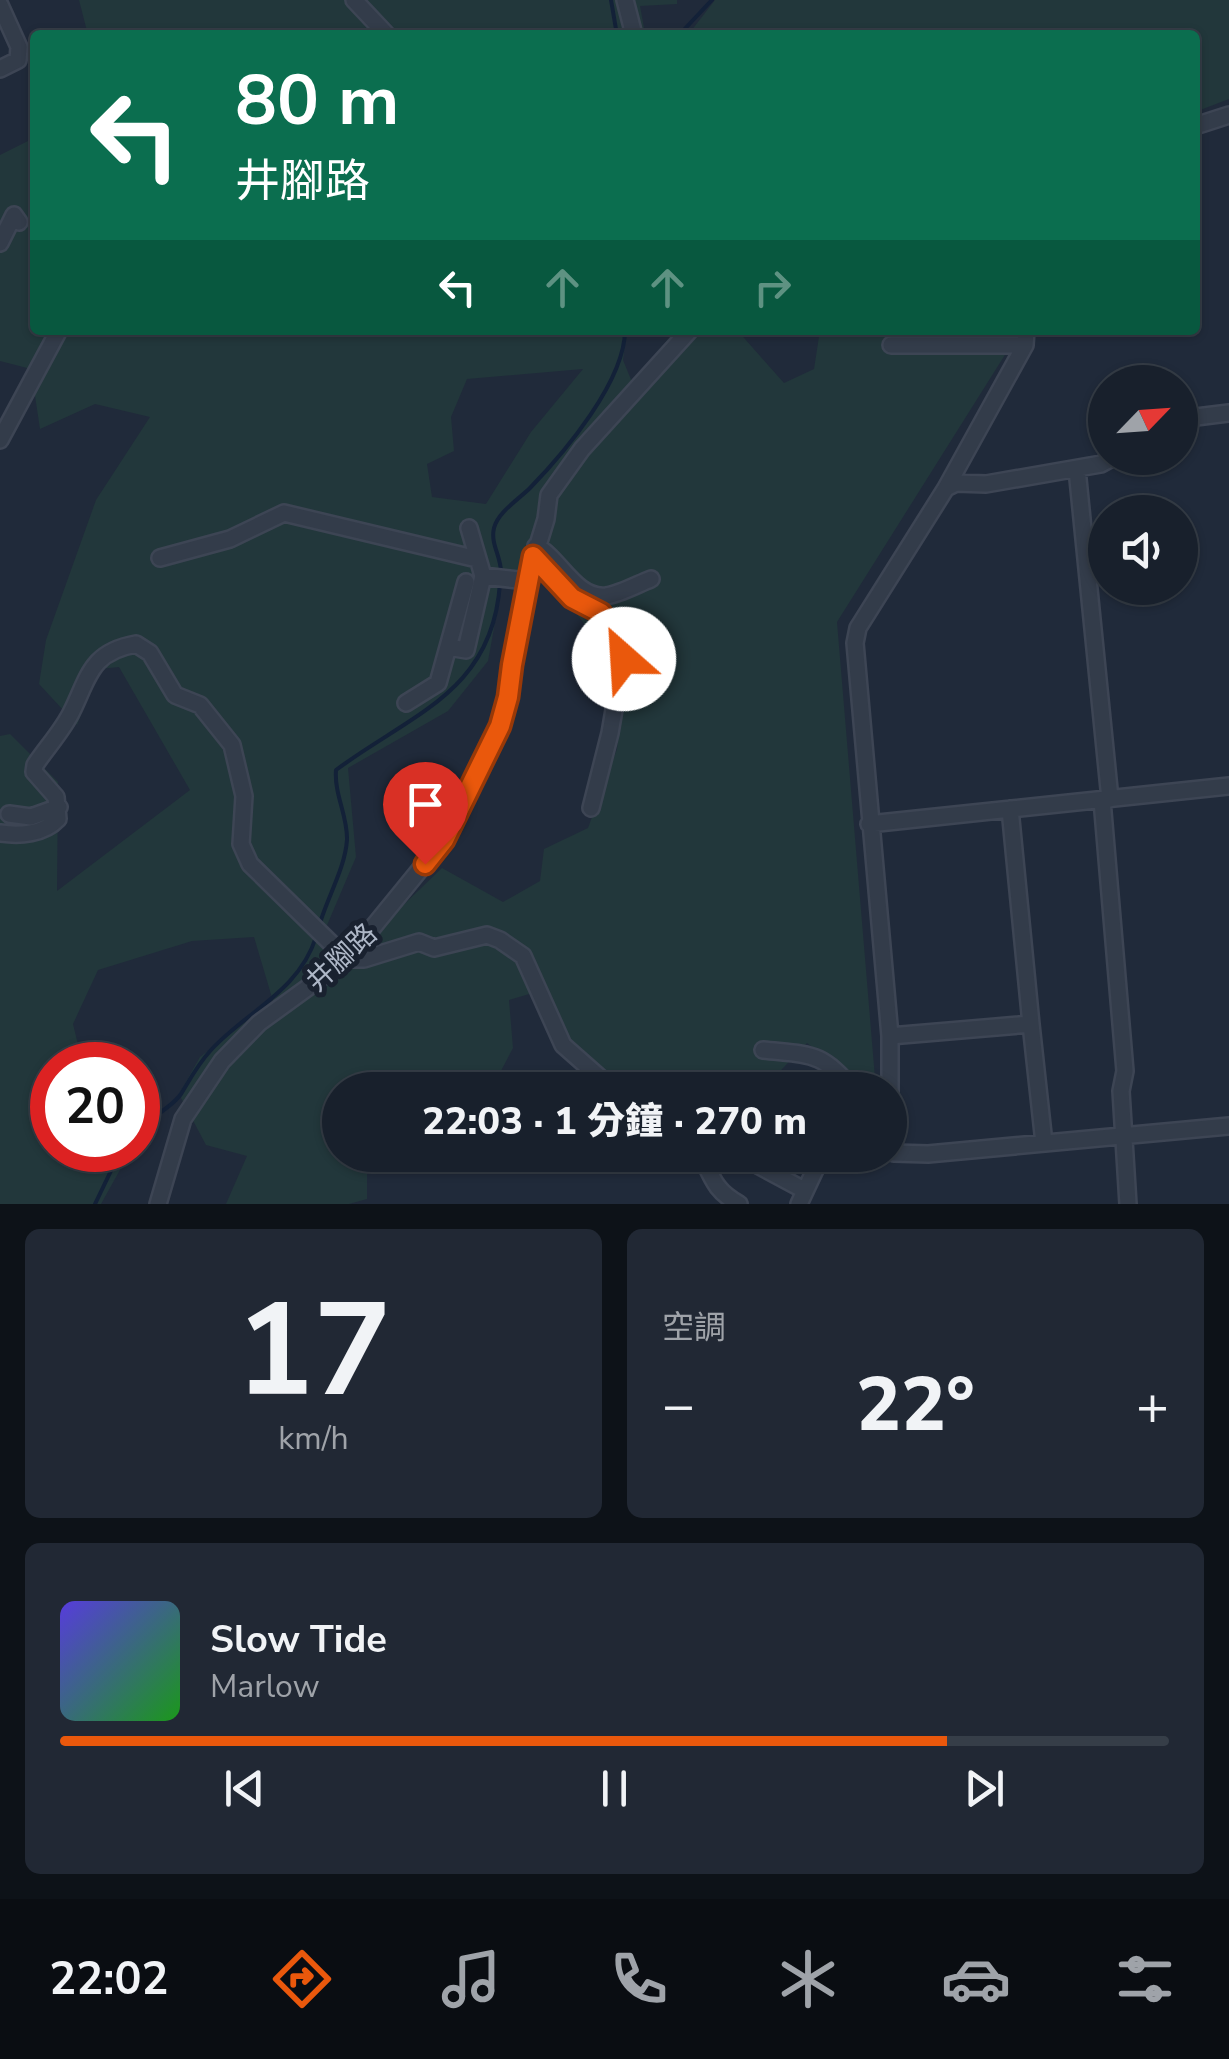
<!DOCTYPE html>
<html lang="zh-TW">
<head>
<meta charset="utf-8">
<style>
  :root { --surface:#18202c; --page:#212834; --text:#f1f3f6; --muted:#9fa3a9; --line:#363e48; --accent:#ea580c }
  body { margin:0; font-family:"Nunito Sans","Noto Sans TC",sans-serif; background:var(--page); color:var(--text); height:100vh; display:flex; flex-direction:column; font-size:38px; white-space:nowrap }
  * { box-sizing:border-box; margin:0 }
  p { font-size:32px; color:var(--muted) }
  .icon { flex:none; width:55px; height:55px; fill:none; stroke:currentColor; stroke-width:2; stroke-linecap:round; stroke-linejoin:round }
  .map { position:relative; height:1204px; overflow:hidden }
  .sheet { display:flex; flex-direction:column; gap:25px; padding:25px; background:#0d1218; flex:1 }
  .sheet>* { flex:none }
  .guide { position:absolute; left:30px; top:30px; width:1170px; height:305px; border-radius:10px; box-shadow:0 2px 8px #0004,0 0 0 2px var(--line); background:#0b6e4f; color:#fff; overflow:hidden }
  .needle { width:65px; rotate:65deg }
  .buttons { position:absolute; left:1088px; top:365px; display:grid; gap:20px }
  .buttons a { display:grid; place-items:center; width:110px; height:110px; border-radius:50%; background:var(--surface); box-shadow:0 2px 8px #0004,0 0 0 2px var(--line); font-size:50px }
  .speed { position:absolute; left:30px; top:1042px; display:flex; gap:20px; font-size:50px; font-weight:700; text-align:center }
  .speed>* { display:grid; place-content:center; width:130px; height:130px; border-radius:50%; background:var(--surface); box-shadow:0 2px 8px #0004,0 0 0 2px var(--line); line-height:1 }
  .speed .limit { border:15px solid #d22; background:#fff; color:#111 }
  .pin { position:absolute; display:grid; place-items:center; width:85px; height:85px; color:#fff; margin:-102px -42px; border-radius:50% 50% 50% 0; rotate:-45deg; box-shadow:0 0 10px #0007 }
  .pin .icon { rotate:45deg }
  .me { position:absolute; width:110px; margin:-55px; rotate:334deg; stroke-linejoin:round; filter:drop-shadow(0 0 8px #0008) }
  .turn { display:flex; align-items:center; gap:35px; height:210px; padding:0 40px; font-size:45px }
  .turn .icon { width:130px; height:130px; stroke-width:2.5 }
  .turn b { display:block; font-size:70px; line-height:85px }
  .lanes { display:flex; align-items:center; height:95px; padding:0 40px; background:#0003; justify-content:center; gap:50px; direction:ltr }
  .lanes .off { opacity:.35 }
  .big { font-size:75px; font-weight:800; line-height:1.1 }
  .sheet .card { flex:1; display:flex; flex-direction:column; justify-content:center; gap:15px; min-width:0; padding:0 35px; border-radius:15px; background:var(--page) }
  .sheet .dial { align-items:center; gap:0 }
  .dial b { font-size:130px; line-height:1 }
  .song { display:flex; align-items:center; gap:30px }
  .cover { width:120px; height:120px; border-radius:15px; background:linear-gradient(135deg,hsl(250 70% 55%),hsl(120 70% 35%)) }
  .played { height:10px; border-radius:5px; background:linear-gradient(90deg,var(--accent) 80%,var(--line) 80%) }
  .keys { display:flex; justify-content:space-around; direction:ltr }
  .heat { display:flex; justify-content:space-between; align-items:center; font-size:55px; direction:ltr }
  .sheet .tiles { flex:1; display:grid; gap:25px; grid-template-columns:1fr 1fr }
  .card:last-child { grid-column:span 2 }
  .trip { position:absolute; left:322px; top:1072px; width:585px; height:100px; border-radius:50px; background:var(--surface); box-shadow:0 2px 8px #0004,0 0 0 2px var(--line); font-weight:800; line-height:100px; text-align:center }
  .dock { display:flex; height:160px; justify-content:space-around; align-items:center; background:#0a0d12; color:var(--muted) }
  .dock .icon { width:70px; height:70px }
  .dock .selected { color:var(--accent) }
  .dock b { font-size:45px; color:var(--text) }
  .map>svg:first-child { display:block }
  .green { fill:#22373b; fill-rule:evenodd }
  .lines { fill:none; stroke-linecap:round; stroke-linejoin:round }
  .stream { stroke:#132138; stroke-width:4 }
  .minor-casing { stroke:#3d4554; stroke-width:20 }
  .minor { stroke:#333c4a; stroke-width:15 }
  .route-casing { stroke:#983908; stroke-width:25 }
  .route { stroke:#ea580c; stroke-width:18 }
  .labels { text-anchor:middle; stroke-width:10; stroke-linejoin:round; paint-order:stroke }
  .street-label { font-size:28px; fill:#aeb7c7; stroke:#19212f }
</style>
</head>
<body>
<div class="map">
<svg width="1229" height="1204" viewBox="0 0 1229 1204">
  <rect width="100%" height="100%" fill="#202a3a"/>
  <path class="green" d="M79,0H677V4L640,6L645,33L649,35H88Z
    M715,0H1229V99L1195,112V35H688Z
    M31,66H35V330H627L623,360L632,382L676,330H737L784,383L814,369L820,330H892L893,354L1008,350L837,622L876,1090H869L807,1043L762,1090H611L571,1054L536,992L509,1000L513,1048L491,1090H340V1155H367V1199L349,1204H226L247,1156L206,1145L179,1094L200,1057L273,1001L254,937L192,941L98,970L73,1024L83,1065H52V1150H131L101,1204H0V736L10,734L58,782L57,891L190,790L119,667L98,669L77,725L39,684L46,640L96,500L150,417L95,404L40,429L31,369L0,361V155L32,139ZM583,369L531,432L486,504L432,497L427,464L454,451L451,417L467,379ZM504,573L550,577L585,625L628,648L617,749L588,828L544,849L540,881L503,902L442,868L345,961L322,937L356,857L348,768L448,711L488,661Z"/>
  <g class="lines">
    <path class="stream" d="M611,0L617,35
      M679,35L712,0
      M501,574C502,558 490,544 494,528C498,512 519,499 530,488C565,452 625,381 625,330
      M320,923C328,896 345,868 347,840C348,817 334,794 336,770C411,714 493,692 500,583
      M138,1128C150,1119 172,1107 181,1094C190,1079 198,1064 211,1050C247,1011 299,991 316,937
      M95,1204L121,1150"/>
    <defs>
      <path id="minor" d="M354,0L387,35
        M625,0L634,35
        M0,5L19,47L18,60L0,69
        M1195,126L1229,115
        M0,243L14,215L19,222
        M891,345H1025
        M1180,419L1229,413
        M0,440L59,330
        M1077,469L1110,799
        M946,488L1025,345L1026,330
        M536,546C560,558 575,599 606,596C620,594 638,584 651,579
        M533,556L572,598L601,613L625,646L610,733L591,808
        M160,558L230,539L284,513L477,559
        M483,576L527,581
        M466,582L448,647L466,650L483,576L469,528
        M406,703L438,683L448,647
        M1102,800L1125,1071L1121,1091L1128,1204
        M9,814L31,817L59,807
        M869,824L1229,786
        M0,833C20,836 44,834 58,819L56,797L34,772L35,765C47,747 63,730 72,711C89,676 91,652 136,644L150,653L175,695L200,705L232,745L244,796L241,844L250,864L347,959H364L419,942L434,948L487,935L500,940L523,956L563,1045L614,1090
        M1031,1024L1044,1143
        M890,1036L1031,1024L1010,809
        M763,1050C810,1055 822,1051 853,1090
        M890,1103V1036L855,643L858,628L946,488L956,483L986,484L1101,464L1112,458
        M890,1148L894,1153L928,1154L1229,1126
        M693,1155L705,1163C714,1183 719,1193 739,1204
        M739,1155L804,1190
        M158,1204L183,1119L222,1061L259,1023L347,959L444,840L499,725L509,697L527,581L546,519L549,495L582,449L690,330
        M799,1204L822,1155"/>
    </defs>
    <use href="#minor" class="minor-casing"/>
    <use href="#minor" class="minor"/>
  </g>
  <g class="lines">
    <defs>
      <path id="route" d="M425,864L444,840L500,726L508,697L512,665L533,556L572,598L601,613L625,646L624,659"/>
    </defs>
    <use href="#route" class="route-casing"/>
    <use href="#route" class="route"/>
  </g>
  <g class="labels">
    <g class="street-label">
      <text transform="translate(341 957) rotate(-43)" y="10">井腳路</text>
    </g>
  </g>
</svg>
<div class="buttons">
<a><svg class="needle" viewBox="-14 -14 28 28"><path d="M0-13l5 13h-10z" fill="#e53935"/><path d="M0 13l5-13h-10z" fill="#9fa3a9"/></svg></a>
<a><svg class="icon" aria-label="sound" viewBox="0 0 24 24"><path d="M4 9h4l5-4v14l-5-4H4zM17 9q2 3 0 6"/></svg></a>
</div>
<div class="speed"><div class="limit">20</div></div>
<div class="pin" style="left:425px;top:864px;background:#d93025"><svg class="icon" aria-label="arrive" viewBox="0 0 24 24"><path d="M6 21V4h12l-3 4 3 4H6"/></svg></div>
<svg class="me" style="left:624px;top:659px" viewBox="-20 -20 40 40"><circle r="19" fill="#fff"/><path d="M0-13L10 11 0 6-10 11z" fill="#ea580c"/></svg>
<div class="trip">22:03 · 1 分鐘 · 270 m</div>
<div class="guide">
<div class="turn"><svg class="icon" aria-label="left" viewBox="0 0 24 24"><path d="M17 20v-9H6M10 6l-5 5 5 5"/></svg><div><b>80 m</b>井腳路</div></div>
<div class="lanes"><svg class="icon" aria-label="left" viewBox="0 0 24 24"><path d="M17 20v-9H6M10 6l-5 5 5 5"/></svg><svg class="icon off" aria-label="ahead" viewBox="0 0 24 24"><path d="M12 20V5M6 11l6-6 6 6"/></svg><svg class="icon off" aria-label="ahead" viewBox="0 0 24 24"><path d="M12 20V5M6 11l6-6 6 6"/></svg><svg class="icon off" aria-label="right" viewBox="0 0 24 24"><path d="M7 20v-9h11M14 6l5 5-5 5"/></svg></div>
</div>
</div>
<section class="sheet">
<div class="tiles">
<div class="card dial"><b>17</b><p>km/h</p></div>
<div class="card"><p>空調</p>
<div class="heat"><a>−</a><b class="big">22°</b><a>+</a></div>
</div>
<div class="card">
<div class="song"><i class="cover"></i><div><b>Slow Tide</b><p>Marlow</p></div></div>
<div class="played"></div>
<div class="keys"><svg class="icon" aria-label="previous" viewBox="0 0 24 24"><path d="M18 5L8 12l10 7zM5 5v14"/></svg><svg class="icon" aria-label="pause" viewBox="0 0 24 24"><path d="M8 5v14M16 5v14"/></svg><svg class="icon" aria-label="next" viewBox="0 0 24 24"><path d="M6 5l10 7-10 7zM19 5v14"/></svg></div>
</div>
</div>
</section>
<nav class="dock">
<b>22:02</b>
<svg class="icon selected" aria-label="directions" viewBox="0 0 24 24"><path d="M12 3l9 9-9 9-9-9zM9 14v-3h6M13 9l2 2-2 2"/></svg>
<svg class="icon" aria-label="music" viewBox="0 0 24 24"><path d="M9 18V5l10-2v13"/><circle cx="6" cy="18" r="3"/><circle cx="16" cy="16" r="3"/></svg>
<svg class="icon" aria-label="phone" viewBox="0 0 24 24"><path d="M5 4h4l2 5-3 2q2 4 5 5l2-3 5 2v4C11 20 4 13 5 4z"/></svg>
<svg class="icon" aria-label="climate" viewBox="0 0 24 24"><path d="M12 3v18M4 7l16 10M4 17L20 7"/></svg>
<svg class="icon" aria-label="car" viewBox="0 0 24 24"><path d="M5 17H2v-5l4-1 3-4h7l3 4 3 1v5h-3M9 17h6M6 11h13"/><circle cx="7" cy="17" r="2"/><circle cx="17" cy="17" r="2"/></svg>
<svg class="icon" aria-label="filters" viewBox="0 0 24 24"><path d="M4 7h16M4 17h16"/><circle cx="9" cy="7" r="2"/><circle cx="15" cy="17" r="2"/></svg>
</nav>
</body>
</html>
